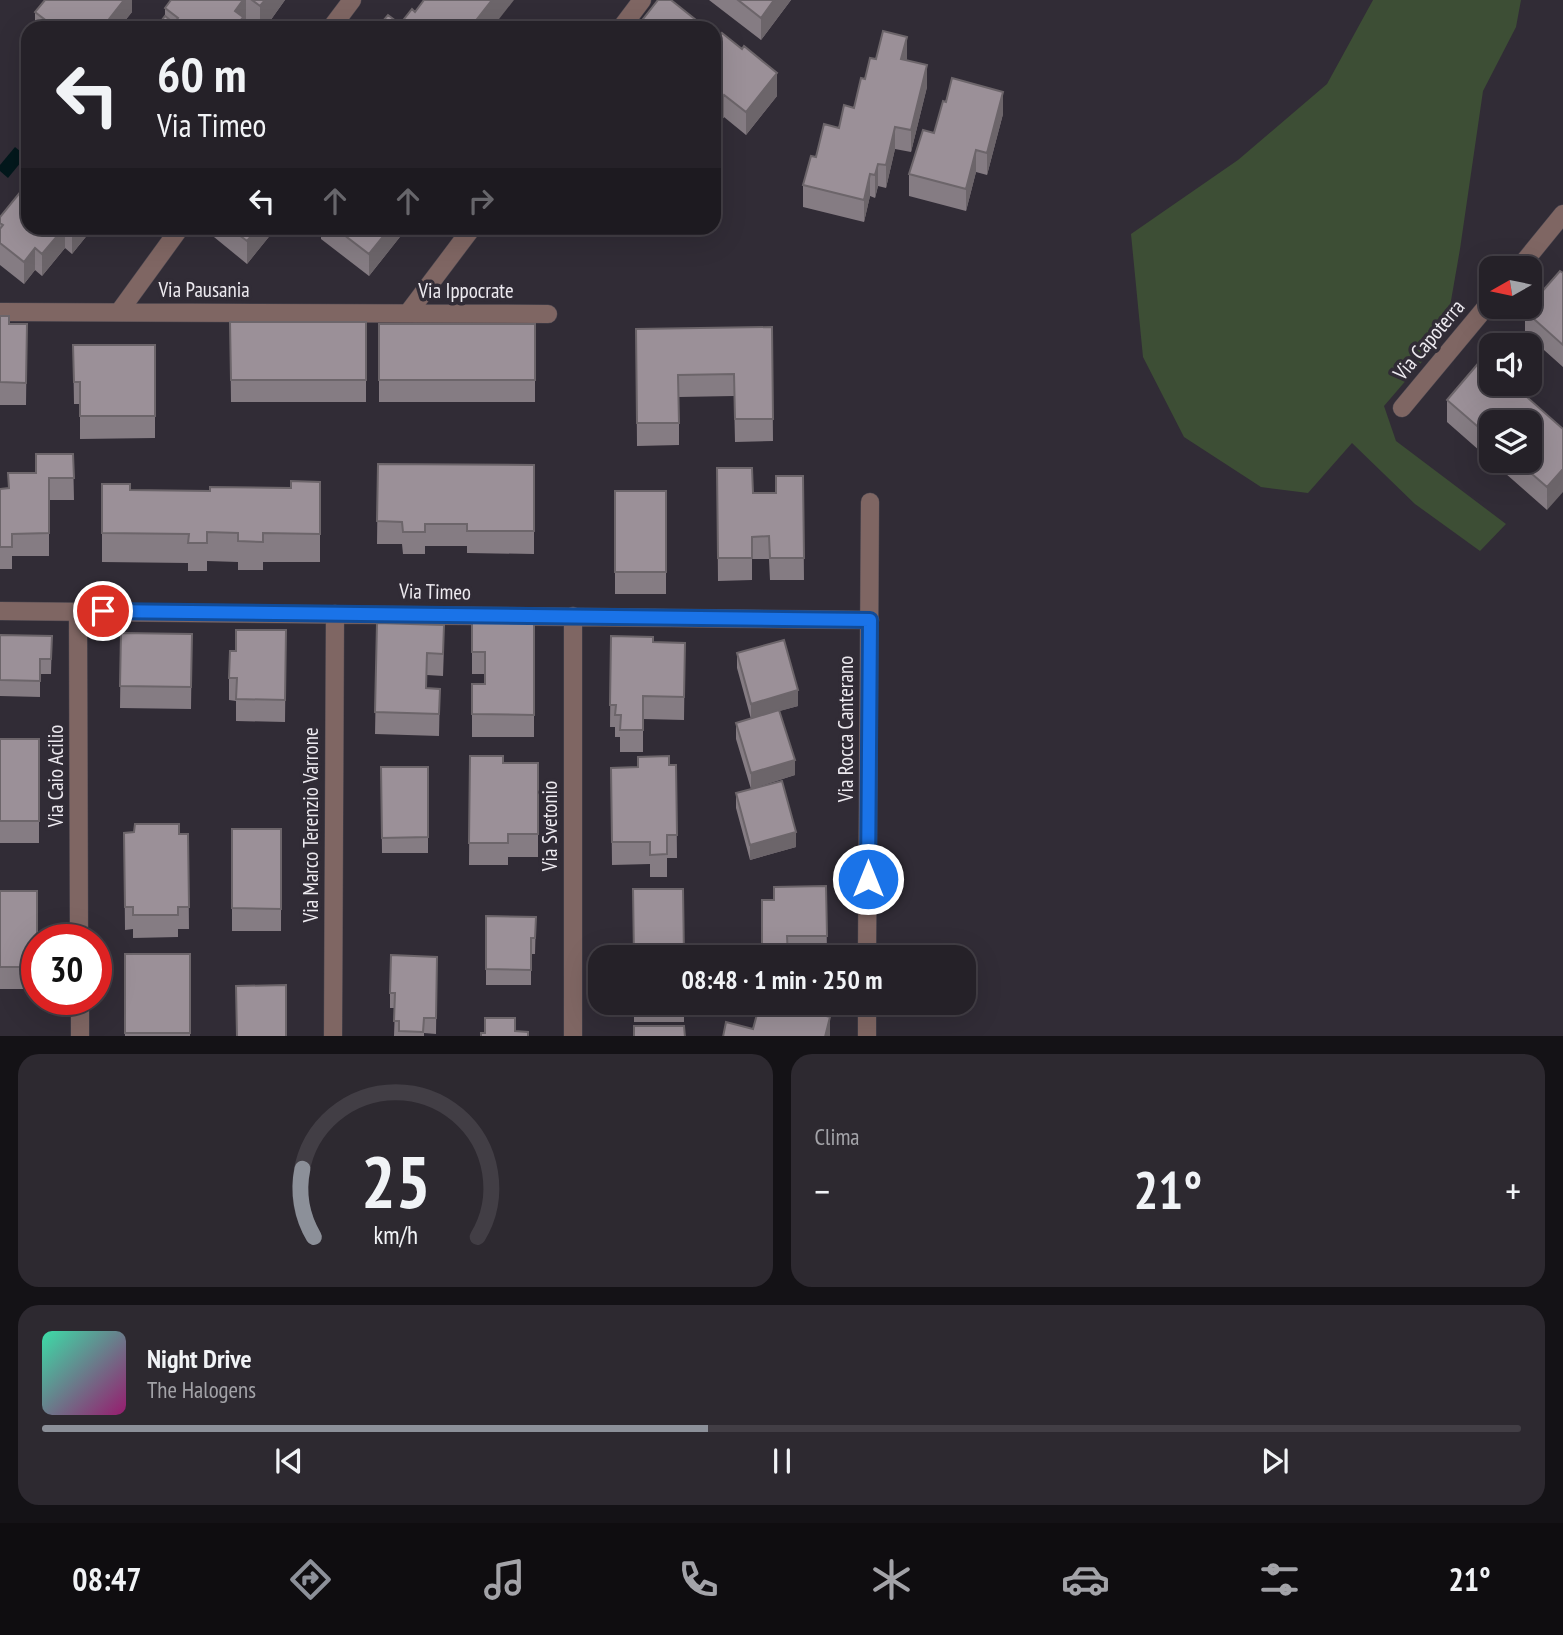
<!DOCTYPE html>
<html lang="it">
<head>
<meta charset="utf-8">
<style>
  :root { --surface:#252128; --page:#2d2930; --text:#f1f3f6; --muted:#a3a3a8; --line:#423e45; --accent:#8c9099 }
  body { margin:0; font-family:"PT Sans Narrow",sans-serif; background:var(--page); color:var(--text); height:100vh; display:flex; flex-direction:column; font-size:26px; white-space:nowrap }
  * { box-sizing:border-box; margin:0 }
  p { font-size:23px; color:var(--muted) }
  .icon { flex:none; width:38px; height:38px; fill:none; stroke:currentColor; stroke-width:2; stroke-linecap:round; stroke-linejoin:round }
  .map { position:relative; height:1036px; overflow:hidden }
  .panel { display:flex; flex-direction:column; gap:18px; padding:18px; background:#141216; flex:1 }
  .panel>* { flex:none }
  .banner { position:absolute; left:21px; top:21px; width:700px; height:214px; border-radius:21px; box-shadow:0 7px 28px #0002,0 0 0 2px var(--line); background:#252128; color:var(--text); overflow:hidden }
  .needle { width:46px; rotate:261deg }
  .controls { position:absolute; left:1479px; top:256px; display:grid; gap:14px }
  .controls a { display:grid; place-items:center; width:63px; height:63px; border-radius:14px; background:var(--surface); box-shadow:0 7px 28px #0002,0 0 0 2px var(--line); font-size:35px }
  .speed { position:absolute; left:21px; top:924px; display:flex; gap:14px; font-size:35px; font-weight:700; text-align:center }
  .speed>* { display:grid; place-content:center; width:91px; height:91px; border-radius:50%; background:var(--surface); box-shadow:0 7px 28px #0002,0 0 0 2px var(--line); line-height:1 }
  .speed .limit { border:10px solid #d22; background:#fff; color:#111 }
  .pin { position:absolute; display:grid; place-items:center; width:60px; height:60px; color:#fff; margin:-30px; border:4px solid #fff; border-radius:50%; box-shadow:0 2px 7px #0007 }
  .me { position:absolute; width:77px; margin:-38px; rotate:0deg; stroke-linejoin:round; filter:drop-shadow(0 0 5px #0008) }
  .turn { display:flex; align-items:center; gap:24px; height:147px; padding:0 21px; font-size:32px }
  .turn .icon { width:91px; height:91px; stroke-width:2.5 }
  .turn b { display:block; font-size:49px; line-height:60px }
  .lanes { display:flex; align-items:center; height:66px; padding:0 21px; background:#0003; justify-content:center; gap:35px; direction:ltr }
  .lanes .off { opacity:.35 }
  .big { font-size:52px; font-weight:600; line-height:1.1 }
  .panel .card { flex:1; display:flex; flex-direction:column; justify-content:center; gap:10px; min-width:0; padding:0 24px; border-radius:21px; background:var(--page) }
  .panel .dial { align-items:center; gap:0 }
  .dial svg { height:182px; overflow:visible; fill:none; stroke:var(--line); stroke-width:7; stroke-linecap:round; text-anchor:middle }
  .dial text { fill:var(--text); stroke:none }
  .song { display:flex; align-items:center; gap:21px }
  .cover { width:84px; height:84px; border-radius:10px; background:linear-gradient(135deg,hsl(160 70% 55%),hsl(320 70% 35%)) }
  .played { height:7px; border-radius:4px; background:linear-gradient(90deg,var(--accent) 45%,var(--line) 45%) }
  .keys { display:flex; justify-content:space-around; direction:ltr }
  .heat { display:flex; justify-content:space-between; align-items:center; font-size:38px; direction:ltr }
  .panel .tiles { flex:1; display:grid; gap:18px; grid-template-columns:1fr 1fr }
  .card:last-child { grid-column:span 2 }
  .trip { position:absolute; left:588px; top:945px; width:388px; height:70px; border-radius:21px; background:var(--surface); box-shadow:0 7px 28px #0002,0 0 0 2px var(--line); font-weight:600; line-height:70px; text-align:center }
  .dock { display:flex; height:112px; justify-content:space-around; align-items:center; background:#0f0d10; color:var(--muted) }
  .dock .icon { width:49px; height:49px }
  .dock .selected { color:var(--accent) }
  .dock b { font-size:32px; color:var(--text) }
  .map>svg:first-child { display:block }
  .green { fill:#3d4e35 }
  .water { fill:#03181c }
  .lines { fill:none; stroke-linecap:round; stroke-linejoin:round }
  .minor-casing { stroke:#4b4750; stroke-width:19 }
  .minor { stroke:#7f6663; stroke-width:18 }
  .wall { fill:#857c83; fill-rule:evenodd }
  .shaded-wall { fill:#6c656a }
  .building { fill:#9b9098; stroke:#6c656a; stroke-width:2 }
  .route-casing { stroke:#114b97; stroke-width:18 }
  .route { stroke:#1a73e8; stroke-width:12 }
  .labels { text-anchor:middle; stroke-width:7; stroke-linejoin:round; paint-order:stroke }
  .street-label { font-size:21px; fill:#edeaf0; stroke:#312c36 }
</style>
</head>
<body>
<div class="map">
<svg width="1563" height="1037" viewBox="0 0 1563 1037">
  <rect width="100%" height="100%" fill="#312c36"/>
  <path class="green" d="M1373,0H1521L1516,27L1483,91L1460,249L1445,335L1384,406L1396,441L1506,524L1480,551L1415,504L1352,443L1308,493L1261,487L1184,437L1143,357L1131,234L1238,160L1327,84Z"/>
  <path class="water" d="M15,147L26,156L8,178L0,171V165Z"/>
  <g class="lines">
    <defs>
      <path id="minor" d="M331,28L352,0
        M621,28L642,0
        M1519,268L1563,214
        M0,312L548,314
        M119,312L180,228
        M408,313L472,228
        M1402,408L1491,301
        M0,611L870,620
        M78,611L79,940
        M867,957L870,502
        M80,999V1037
        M333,1037L335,614
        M573,1037V616
        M867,1037V1003"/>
    </defs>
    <use href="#minor" class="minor-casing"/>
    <use href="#minor" class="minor"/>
  </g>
  <path class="wall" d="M132,0V12L119,28H35V12Z
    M171,0H285L265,28H251L246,24L156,28L165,17V8Z
    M709,0H791L761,40Z
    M714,34L777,96L746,135L724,117L721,121L714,116Z
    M876,59L906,60L927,87L911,152L895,149L886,188L878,186L875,198L870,196L864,222L803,207V185L816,157L854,108L865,79Z
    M1003,114L987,175L976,172L966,211L909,196V174L934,133Z
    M0,217L28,228H93L72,254L65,248L42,276L35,270L24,284L0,265Z
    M214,228H276L247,264L214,237Z
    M321,228H407L369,276L321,239Z
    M1563,273V367L1525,333V311Z
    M0,316L9,324H27L26,405H0Z
    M230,322H366V402H231Z
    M379,324H535V402H379Z
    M772,327L773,441L735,442L734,396L679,397V445L637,446L636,329Z
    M73,345H155V438L80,439V404H74Z
    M1447,400L1563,429L1547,510L1447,422ZM1491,422L1530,460H1491Z
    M73,454L74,500H49V556H12V569H0V489L8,488V473H36Z
    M378,464L534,465V554L467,553V546H425V554H403L402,544H377Z
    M717,468L753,493H776L803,476L804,580H770L769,559H752V580L718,581Z
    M320,482V562H263V570H238V562L207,561V571H188V563L102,562V484L130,490L210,491L291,488Z
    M615,491H666V594H615Z
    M472,621H534V737H472V684H485V674H472Z
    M377,623L444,647L443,676L427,675V688L440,689L439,736L375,734Z
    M286,630L285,722L236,721V701L229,700V678L236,651Z
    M121,633L192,634L191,709L120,708Z
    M0,635L52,636L51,674H40V697L0,696Z
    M611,636L653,642L685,643L684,720L643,719V752H620V737H615V727H610Z
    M737,653L798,706L779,711L795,775L751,789L736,739V723L751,719L737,668Z
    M0,739H39V843H0Z
    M470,756L503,763H538V857H508V865H469Z
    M676,765L677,858H667V877H650V864L612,865L611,768L638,767Z
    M381,767H428V853H382Z
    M736,793L796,847L750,860L736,808Z
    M232,829H281V931H232Z
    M124,833L188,834L189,929H178V937L133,938V929L125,930Z
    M826,886L827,957H762L774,900Z
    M0,891L37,940V989H0Z
    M486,916L536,917L535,954H531V985H486Z
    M125,954H190V1037H125Z
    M437,957L436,1034L424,1033V1037L394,1036L395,1008H390V993Z
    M634,1003H684V1022H634Z"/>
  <path class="shaded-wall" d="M124,0H132V12L119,28H102Z
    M243,0H246V24L243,28H235V11Z
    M265,0H285L265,28H260V6Z
    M492,0H514L492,28H470Z
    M774,0H791L761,40V18Z
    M907,37V59L901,81V59Z
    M927,65V87L911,152V130Z
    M777,73V96L746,135V112Z
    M1003,92V114L987,175V153Z
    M724,95V117L721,121V99Z
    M895,127V149L886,188V165Z
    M976,150V172L966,211V189Z
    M878,164V186L875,198V175Z
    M870,174V196L864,222V200Z
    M64,228H65V248L42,276V254Z
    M75,228H93L72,254V232Z
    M258,228H276L247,264V241Z
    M390,228H407L369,276V254Z
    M35,248V270L24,284V262Z
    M1563,469V492L1547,510V487Z
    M798,690V706L751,719V704Z
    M795,760V775L751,789V773Z
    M796,832V847L750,860V845Z
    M830,1017V1037H825Z"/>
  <path class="building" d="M45,0H124L102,28H56L35,12Z
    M171,0H243L235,11L243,17L235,28H156L165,16L174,23L178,18L165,8Z
    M252,0H265L260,6Z
    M424,0H492L470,28H377L388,15L400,24L412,9L415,12Z
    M658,0H671L706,28H636Z
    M738,0H774L761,18Z
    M883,31L907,37L901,59L927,65L911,130L895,127L886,165L878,164L875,175L870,174L864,200L803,185L811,156L816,157L824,124L839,128L844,105L854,108L861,78L865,79L870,58L876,59Z
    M722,33L742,49L744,46L777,73L746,112L724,95L721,99L714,94V34L718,38Z
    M952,78L1003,92L987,153L976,150L966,189L909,174L923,130L934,133L943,101L946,102Z
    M26,185L28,186V228H64L42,254L35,248L24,262L0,243V229L3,225L0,223V217Z
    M67,228H75L72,232Z
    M230,228H258L247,241Z
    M335,228H390L369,254Z
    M1560,271L1563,273V345L1525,311Z
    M0,316H9V324H27L26,383L0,382Z
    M230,322H366V380H231Z
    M379,324H535V380H379Z
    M772,327L773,419H735L734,374L678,375L679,423H637L636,329Z
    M73,345H155V416H80V382H74Z
    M1482,359L1491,366V383H1511L1563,429V469L1547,487L1516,460H1530V422H1491V438L1447,400Z
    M36,454H73L74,478H49V533L12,534V547H0V489L9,488L8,473H36Z
    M378,464L534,465V531H467V524H425V532H403L402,522L377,521Z
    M717,468H752L753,493H776V476H803L804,558H770L769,536L752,537V558H718Z
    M291,481L320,482V534L263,533V542L238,541V533L207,532V543H188L189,534L102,533V484H130V490L210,491V487L291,488Z
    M615,491H666V572H615Z
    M472,621H534V715L472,714V684H485V652H472Z
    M377,623L444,625L443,654L427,653L426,688L440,689L439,714L375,712Z
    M236,630H286L285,700L236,699L237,678H229L230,651H236Z
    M121,633L192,634L191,687L120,686Z
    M0,635L52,636L51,659H40V681L0,680Z
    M611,636L653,637V642L685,643L684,697L643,696V730H620L621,715H615L616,705H610Z
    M784,640L798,690L751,704L737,653Z
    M779,710L795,760L751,773L736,723Z
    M0,739H39V821H0Z
    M470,756H503V763H538V834H508V843H469Z
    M669,756V765H676L677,835H667V854L650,855V842H612L611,768L638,767V757Z
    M381,767H428V837L382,838Z
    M782,781L796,832L750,845L736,793Z
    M135,824H179V834H188L189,907H178V915H133V907H125L124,833L134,832Z
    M232,829H281V909L232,908Z
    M826,886L827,936H787L788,957H762V900H774V887Z
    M633,889H683L684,957H634Z
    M0,891H37V967H0Z
    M486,916L536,917L535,938H531V970L486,969Z
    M125,954H190V1033H125Z
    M391,955L437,957L436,1018H424L423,1032L399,1031V1021H394L395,993H390Z
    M286,985V1037H237L236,986Z
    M760,1003H777L830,1017L825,1037H723L726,1022L753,1029Z
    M485,1018H515V1031L528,1032V1037H481V1033H485Z
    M634,1026H684L685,1037H634Z"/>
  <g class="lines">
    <defs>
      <path id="route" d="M103,611L870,620L868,879"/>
    </defs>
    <use href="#route" class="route-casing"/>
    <use href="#route" class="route"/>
  </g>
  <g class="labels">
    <g class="street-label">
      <text x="204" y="297">Via Pausania</text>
      <text x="466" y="298">Via Ippocrate</text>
      <text transform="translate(1429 340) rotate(-50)" y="7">Via Capoterra</text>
      <text transform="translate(435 592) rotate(1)" y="7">Via Timeo</text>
      <text transform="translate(846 729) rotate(-90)" y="7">Via Rocca Canterano</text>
      <text transform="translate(56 776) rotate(-90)" y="7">Via Caio Acilio</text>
      <text transform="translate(311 825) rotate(-90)" y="7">Via Marco Terenzio Varrone</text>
      <text transform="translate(550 826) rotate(-90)" y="7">Via Svetonio</text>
    </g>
  </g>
</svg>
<div class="controls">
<a><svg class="needle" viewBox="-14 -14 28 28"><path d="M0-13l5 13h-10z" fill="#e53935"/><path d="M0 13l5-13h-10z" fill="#a3a3a8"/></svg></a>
<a><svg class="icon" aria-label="sound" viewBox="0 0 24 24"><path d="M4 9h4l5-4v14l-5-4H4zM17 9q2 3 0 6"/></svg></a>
<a><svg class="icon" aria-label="layers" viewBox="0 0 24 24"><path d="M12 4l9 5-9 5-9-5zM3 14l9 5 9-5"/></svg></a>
</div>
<div class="speed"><div class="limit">30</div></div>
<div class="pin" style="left:103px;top:611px;background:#d93025"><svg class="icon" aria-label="arrive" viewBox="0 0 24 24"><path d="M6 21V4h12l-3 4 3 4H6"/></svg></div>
<svg class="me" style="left:868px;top:879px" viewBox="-20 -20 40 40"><circle r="17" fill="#1a73e8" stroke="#fff" stroke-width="3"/><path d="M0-11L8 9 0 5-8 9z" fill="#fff"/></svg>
<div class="trip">08:48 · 1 min · 250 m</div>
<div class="banner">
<div class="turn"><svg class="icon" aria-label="left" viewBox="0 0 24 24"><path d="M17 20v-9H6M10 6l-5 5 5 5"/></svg><div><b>60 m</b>Via Timeo</div></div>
<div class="lanes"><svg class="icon" aria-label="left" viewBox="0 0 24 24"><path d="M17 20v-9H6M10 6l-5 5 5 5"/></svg><svg class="icon off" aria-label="ahead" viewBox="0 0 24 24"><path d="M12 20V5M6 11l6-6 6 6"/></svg><svg class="icon off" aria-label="ahead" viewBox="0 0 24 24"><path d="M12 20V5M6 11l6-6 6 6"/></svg><svg class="icon off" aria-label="right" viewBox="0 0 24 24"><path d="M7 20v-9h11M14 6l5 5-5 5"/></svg></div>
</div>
</div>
<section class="panel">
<div class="tiles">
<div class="card dial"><svg viewBox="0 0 100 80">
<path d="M14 69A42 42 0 1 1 86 69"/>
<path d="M14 69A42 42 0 0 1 9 39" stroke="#8c9099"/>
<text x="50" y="56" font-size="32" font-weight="700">25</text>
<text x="50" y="72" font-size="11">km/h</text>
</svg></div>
<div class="card"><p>Clima</p>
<div class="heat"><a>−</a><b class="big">21°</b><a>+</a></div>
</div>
<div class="card">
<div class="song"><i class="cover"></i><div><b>Night Drive</b><p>The Halogens</p></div></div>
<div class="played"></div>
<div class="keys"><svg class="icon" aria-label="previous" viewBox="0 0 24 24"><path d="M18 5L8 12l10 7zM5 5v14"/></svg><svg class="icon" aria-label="pause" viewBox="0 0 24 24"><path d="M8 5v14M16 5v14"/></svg><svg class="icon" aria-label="next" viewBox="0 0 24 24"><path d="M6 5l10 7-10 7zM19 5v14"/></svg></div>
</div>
</div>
</section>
<nav class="dock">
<b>08:47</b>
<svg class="icon selected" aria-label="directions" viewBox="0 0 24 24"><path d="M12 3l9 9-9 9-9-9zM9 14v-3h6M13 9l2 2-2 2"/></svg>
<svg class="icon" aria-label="music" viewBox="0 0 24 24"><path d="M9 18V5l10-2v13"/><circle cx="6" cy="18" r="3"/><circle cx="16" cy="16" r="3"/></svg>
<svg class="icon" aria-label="phone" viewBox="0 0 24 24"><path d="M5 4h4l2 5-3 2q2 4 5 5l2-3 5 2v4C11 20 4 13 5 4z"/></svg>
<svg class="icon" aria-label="climate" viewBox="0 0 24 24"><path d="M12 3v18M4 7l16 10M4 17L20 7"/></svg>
<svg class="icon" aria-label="car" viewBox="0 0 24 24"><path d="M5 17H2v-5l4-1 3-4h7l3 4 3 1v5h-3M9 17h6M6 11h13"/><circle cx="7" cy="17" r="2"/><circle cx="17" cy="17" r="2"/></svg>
<svg class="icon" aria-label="filters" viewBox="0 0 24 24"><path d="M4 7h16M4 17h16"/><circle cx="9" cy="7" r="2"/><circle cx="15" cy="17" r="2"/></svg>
<b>21°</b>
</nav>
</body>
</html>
